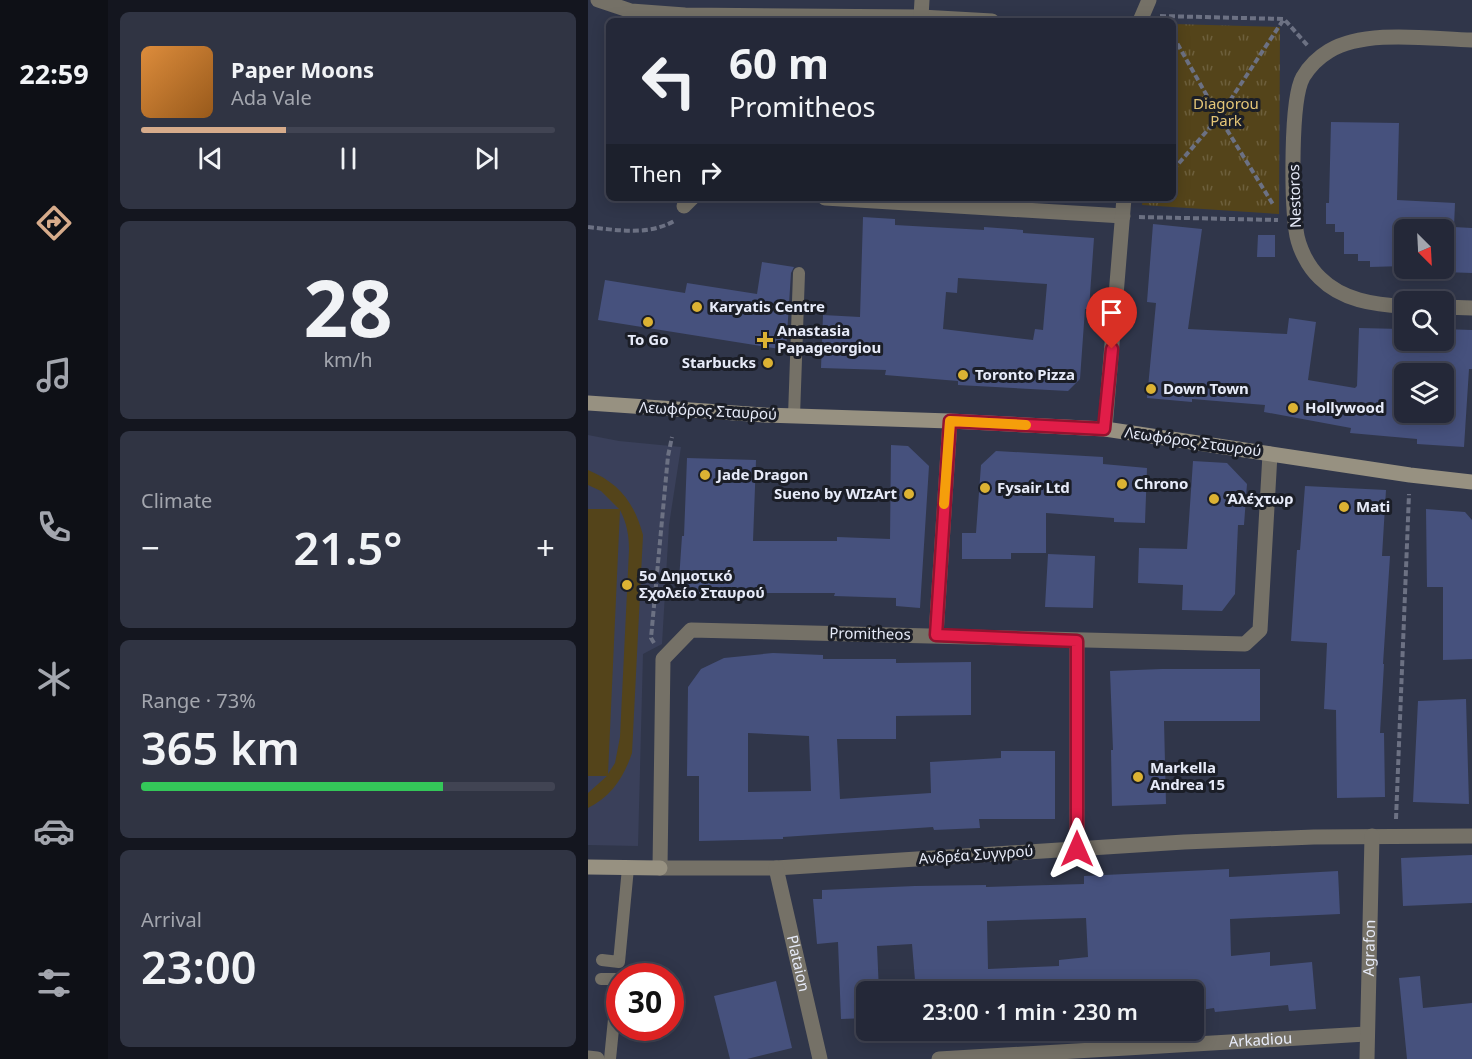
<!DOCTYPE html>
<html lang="en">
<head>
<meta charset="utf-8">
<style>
  :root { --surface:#242838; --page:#303443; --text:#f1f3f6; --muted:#a3a6ae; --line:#414453; --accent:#d6ab8b }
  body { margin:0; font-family:"Noto Sans",sans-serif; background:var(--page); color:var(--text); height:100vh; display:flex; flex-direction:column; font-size:22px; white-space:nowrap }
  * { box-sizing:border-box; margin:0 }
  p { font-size:20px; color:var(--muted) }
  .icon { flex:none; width:33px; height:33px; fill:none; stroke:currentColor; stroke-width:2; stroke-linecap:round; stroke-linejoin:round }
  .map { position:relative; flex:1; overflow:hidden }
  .details { display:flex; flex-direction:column; gap:12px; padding:12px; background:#14161f; width:480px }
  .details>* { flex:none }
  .banner { position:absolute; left:18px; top:18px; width:570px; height:183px; border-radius:9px; box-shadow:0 3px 15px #0003,0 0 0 2px var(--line); background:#242838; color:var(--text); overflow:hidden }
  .needle { width:39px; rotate:156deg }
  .tools { position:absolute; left:806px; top:219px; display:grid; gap:12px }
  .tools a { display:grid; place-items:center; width:60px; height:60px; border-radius:9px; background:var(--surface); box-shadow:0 3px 15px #0003,0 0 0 2px var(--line); font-size:30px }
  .speed { position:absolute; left:18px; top:963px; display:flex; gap:12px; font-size:30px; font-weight:700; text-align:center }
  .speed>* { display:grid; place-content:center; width:78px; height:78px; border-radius:50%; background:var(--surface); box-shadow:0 3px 15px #0003,0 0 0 2px var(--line); line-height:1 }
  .speed .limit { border:9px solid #d22; background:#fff; color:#111 }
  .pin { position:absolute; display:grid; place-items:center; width:51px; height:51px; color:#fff; margin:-62px -26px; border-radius:50% 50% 50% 0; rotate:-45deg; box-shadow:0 0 6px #0007 }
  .pin .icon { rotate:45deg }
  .me { position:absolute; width:66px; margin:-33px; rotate:0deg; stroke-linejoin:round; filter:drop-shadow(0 0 4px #0008) }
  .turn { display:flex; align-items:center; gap:21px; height:126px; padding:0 24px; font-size:27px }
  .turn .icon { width:78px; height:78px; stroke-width:2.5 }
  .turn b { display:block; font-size:42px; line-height:51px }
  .then { display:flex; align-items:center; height:57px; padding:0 24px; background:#0003; gap:12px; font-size:22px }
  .big { font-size:45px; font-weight:600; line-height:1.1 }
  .details .card { flex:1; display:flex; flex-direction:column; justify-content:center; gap:9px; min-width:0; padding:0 21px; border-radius:9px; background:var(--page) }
  .details .dial { align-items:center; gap:0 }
  .dial b { font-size:78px; line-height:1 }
  .song { display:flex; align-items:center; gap:18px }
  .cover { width:72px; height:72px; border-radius:9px; background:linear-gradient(135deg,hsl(30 70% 55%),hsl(30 70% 35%)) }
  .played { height:6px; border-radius:3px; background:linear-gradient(90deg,var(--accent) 35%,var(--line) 35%) }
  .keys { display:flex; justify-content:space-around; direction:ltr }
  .heat { display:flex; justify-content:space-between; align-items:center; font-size:33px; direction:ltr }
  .charge { height:9px; border-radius:4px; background:linear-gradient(90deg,#34c759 73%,var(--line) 0) }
  .trip { position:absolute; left:268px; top:981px; width:348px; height:60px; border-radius:9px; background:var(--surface); box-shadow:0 3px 15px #0003,0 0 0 2px var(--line); font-weight:600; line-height:60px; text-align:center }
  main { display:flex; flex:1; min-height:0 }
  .tab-bar { display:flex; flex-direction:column; width:108px; justify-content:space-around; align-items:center; background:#0e1016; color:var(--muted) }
  .tab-bar .icon { width:42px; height:42px }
  .tab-bar .selected { color:var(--accent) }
  .tab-bar b { font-size:27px; color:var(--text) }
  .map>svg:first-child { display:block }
  .built { fill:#3a405a }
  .grass { fill:#54441a; fill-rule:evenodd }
  .park { fill:url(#park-tufts) }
  .building { fill:#46517d; fill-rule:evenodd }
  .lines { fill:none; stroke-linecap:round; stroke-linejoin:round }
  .path { stroke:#6c7183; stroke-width:4; stroke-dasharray:6 3; stroke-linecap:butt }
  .lane { stroke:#757167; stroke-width:12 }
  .street { stroke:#757167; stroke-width:15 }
  .secondary { stroke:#979181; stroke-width:15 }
  .route-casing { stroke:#92132f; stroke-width:15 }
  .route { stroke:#e11d48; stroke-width:10 }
  .slow { stroke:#f59e0b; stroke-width:10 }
  .poi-dot { fill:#dcb233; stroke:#1b1e27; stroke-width:2 }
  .labels { text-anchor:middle; stroke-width:6; stroke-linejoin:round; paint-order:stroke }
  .park-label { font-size:15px; fill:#e4c577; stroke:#1b1e27 }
  .street-label { font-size:15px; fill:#e7ebf9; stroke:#1b1e27 }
  .poi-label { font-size:15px; font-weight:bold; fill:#e7ebf9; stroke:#1b1e27; text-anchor:start }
</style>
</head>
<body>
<main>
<nav class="tab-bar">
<b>22:59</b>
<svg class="icon selected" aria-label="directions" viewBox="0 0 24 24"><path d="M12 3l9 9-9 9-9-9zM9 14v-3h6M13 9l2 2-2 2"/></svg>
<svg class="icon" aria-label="music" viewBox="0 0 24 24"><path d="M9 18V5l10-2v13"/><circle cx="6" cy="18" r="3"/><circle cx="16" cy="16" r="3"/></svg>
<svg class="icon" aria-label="phone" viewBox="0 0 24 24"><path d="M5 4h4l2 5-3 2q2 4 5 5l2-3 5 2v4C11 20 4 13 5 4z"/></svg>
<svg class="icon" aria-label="climate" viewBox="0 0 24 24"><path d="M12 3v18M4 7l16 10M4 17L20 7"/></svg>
<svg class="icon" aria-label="car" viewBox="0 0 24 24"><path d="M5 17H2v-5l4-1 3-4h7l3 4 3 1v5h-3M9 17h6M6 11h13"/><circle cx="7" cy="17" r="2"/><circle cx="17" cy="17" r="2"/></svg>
<svg class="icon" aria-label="filters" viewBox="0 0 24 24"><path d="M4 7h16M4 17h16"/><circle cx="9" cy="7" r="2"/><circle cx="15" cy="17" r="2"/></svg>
</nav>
<section class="details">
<div class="card">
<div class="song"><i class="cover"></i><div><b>Paper Moons</b><p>Ada Vale</p></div></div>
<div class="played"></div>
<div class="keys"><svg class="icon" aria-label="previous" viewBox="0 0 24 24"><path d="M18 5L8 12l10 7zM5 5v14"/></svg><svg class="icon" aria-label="pause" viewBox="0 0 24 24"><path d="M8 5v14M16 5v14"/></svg><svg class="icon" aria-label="next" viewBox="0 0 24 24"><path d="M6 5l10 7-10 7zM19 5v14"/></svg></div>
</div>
<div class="card dial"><b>28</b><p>km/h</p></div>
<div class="card"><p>Climate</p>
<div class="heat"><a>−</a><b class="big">21.5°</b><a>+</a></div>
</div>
<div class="card"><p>Range · 73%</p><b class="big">365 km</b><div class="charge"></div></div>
<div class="card"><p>Arrival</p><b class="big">23:00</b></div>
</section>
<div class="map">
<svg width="884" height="1059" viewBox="0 0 884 1059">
  <defs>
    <pattern id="park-tufts" width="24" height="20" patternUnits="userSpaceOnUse" patternTransform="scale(1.5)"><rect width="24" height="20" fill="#54441a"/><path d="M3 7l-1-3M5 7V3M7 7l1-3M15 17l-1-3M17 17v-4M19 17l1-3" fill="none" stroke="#6d5f3c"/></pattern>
  </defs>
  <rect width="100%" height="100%" fill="#30364a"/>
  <path class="built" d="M0,435L31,441L93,447L81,525L74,644L55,654L50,846L0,845Z"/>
  <path class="grass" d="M0,470C31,483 46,502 55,535L44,753C36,777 23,797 0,808V793L19,776H0V509H31L13,491L0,485ZM32,510C39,524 41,535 41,550L32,737L27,763L20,774Z"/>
  <path class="park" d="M585,24L692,27L691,214L554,205L555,198H585Z"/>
  <path class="building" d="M743,122L811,123L809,200L867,203L866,227L884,228V273L855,272V230H816V266L782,267V261H770V254H756V232H747V224H738V203H741Z
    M275,217L307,219V225L396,230V227L435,230V233L506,238L501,309H497L492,379L480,391L370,385V381L297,375L298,370L233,368L235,315L272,317ZM370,278L459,284L455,330L447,329L445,340L355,329L358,292L369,293Z
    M565,224L614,229L600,329L699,334L701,318L728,322L720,380L767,388L769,386L771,328L813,329L812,340H855V329L884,330V369H881L876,447L829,444V439L762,433L763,428L676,412L677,405L604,399V402L559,398L568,303L559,302ZM808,366L855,368V412H804Z
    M670,235H687V257H669Z
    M174,262L206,267L203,273L198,350L10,320L17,280L97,293L99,283L169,294Z
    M303,445L320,446L341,466L332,608L308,606V598L246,596L247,593H163L162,599L90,595L94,536H96L99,458L168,460L165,541H249V537L302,539Z
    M408,451L515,457V464L559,468L557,523L526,522V518L458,513V553H423V559H374V533H388L393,465Z
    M605,461L639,463L659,484L656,525H650L647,594L634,611L594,610L595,585L550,583L551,548L599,549Z
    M717,486L798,490L794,556H802L795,664H796L792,733H796L797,797L749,798L748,710L736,709L739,643L703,641L709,550H712Z
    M838,509L877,512L884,520V659L855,660V587H839Z
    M460,554L507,556L505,608L457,607Z
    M185,653L235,655V659H308V663L383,662V715L308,716V739H249L252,799L343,793L342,762L413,758V751H467V819H391L392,828L346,830L345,827L195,837V839L111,841V776H99L100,687L113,669L136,658ZM160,733L221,736L223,791L160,792Z
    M574,669H672V721H576L578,804L524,806L523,750H525L522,671Z
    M878,699L881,804L825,802L830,701Z
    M884,855V903L815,906L813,858Z
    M641,869V877L750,871L752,914L642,919L643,956L682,952V966L724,962L728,1009L701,1011L700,1005L627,1012L626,1008L606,1011V992H328L324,944L289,946L291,992H279V1018L253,1019L250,942L229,944L225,899H234V890L327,886L398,885V887L496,884V876ZM498,918L500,957L471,960V966L400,969L399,921Z
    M832,976L835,1008L884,1003V1059H819L811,978Z
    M188,981L204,1048L159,1059H142L126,996Z"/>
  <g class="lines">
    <path class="path" d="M572,16L696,19L720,46
      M585,36L631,117L686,206
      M585,170L631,117L696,19
      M551,217L690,220
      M0,227C29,230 60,236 86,221
      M66,643L63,638L80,456L84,437
      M808,819L821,494"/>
    <path class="lane" d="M206,416L211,273
      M14,960L31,962L40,868
      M13,979H30L22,1059"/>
    <g class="street">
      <path d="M10,0L43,11L97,15L333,17L404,21"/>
      <path d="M333,17L334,0"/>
      <path d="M552,21L561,0"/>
      <path d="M237,198L535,216"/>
      <path d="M96,206L104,198"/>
      <path d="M816,306C786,305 754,300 732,278C720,267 710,247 708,230C704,201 702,100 715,77C721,67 731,57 741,51C778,29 842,39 884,40"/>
      <path d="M855,307L884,308"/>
      <path d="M517,429L536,198"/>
      <path d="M682,454L672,630L657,644L103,630L75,659L72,868H188L596,842L726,837L884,836"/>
      <path d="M348,635L362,421"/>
      <path d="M489,641V849"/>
      <path id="s1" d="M188,868L232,1059"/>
      <path d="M0,1058L9,1059"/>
      <path id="s2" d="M351,1059L778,1034"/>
      <path id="s3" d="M779,1059L784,836"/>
    </g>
    <path class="secondary" d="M0,403L177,415L362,421L517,429L822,475L884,482
      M0,867L72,868"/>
  </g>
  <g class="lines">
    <defs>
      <path id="route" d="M489,849V641L348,635L362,421L516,429L524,349"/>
    </defs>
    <use href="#route" class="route-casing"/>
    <use href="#route" class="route"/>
    <path class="slow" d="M356,504L362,421L438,425"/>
  </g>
  <g class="poi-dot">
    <circle cx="109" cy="307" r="6"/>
    <circle cx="60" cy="322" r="6"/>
    <path d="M174 331h6v6h6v6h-6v6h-6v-6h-6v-6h6z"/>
    <circle cx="180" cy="363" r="6"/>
    <circle cx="375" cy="375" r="6"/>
    <circle cx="563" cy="389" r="6"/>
    <circle cx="705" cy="408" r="6"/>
    <circle cx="117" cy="475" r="6"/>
    <circle cx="534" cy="484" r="6"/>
    <circle cx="397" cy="488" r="6"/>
    <circle cx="321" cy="494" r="6"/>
    <circle cx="626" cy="499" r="6"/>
    <circle cx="756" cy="507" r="6"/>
    <circle cx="39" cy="585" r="6"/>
    <circle cx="550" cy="777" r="6"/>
  </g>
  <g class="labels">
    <g class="park-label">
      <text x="638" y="109">Diagorou<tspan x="638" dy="17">Park</tspan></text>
    </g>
    <g class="street-label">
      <text transform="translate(707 196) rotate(-92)" y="5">Nestoros</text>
      <text transform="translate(120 411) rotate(3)" y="5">Λεωφόρος Σταυρού</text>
      <text transform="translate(605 442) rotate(8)" y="5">Λεωφόρος Σταυρού</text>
      <text transform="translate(282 634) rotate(1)" y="5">Promitheos</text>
      <text transform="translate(388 855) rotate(-4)" y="5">Ανδρέα Συγγρού</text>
      <text dy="5" stroke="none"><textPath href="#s3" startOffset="111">Agrafon</textPath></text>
      <text dy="5" stroke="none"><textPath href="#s1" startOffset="98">Plataion</textPath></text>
      <text dy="5" stroke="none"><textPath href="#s2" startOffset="322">Arkadiou</textPath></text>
    </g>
    <g class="poi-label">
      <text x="121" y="312">Karyatis Centre</text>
      <text x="189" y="336">Anastasia<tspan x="189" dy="17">Papageorgiou</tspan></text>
      <text x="60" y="345" text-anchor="middle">To Go</text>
      <text x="168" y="368" text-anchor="end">Starbucks</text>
      <text x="387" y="380">Toronto Pizza</text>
      <text x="575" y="394">Down Town</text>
      <text x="717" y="413">Hollywood</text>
      <text x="129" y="480">Jade Dragon</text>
      <text x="546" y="489">Chrono</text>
      <text x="409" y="493">Fysair Ltd</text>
      <text x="309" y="499" text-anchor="end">Sueno by WIzArt</text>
      <text x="638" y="504">Άλέχτωρ</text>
      <text x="768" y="512">Mati</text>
      <text x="51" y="581">5ο Δημοτικό<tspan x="51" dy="17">Σχολείο Σταυρού</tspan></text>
      <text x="562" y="773">Markella<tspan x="562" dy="17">Andrea 15</tspan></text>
    </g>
  </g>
</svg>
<div class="tools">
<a><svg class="needle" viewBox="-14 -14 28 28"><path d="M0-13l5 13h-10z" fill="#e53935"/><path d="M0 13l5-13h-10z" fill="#a3a6ae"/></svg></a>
<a><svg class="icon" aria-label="search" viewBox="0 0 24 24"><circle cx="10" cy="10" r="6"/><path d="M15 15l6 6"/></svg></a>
<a><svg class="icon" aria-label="layers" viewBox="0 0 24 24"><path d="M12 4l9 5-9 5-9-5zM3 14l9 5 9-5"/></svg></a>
</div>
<div class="speed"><div class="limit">30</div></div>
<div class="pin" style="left:524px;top:349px;background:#d93025"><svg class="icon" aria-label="arrive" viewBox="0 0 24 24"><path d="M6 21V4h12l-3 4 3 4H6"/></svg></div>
<svg class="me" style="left:489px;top:849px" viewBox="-20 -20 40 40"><path d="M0-17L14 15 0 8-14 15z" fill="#e11d48" stroke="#fff" stroke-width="4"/></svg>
<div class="trip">23:00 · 1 min · 230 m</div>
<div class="banner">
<div class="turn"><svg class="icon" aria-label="left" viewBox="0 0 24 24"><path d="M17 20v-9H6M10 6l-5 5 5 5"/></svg><div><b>60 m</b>Promitheos</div></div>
<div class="then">Then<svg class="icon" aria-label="right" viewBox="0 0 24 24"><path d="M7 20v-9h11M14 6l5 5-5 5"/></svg></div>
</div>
</div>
</main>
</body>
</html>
